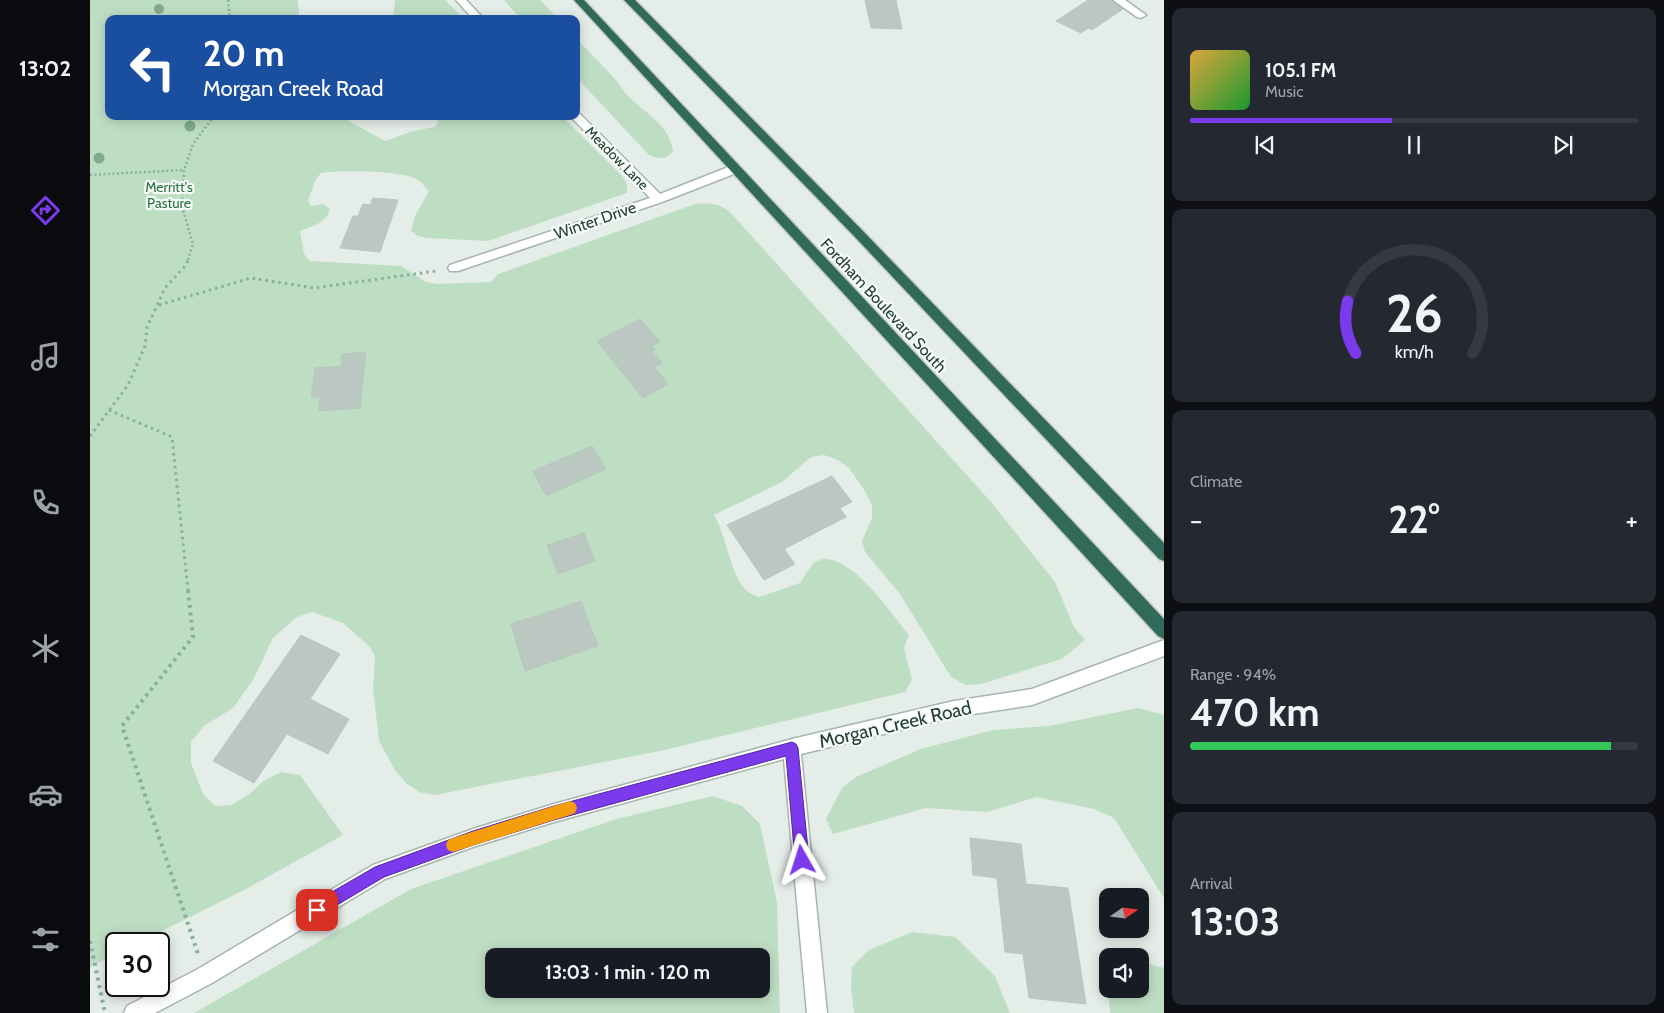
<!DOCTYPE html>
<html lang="en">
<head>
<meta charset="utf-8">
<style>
  :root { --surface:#171b24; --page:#242831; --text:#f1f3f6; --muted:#9ea1a6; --line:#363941; --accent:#7c3aed }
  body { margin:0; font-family:Cabin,sans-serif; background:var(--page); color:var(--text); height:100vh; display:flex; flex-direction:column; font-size:19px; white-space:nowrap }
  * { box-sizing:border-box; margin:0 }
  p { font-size:16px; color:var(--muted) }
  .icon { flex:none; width:28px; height:28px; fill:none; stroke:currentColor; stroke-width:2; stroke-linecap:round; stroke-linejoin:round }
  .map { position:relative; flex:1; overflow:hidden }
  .sheet { display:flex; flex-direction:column; gap:8px; padding:8px; background:#0d0f14; width:500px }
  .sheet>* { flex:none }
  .guide { position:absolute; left:15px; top:15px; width:475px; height:105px; border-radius:10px; box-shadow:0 2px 12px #0003; background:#1a4fa0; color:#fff; overflow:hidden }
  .needle { width:32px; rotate:76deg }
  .fabs { position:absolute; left:1009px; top:888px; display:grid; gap:10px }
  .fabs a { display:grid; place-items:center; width:50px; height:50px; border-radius:10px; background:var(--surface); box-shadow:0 2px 12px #0003; font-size:25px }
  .speed { position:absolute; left:15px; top:932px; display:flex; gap:10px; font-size:25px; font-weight:700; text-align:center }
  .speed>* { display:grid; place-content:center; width:65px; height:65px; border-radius:50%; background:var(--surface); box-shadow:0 2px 12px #0003; line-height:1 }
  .speed .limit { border:2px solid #111; border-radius:8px; background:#fff; color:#111 }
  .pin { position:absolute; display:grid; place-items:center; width:42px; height:42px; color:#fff; margin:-21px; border-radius:10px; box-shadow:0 2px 8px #0006 }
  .me { position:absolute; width:55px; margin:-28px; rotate:354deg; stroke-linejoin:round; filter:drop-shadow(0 0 4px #0008) }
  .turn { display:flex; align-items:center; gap:18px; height:105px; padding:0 15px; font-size:22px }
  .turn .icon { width:65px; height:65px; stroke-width:2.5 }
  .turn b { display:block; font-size:35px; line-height:42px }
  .big { font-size:38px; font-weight:800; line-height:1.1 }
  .sheet .card { flex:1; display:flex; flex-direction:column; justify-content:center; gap:8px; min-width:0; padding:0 18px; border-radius:10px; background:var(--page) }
  .sheet .dial { align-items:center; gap:0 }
  .dial svg { height:130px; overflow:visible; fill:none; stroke:var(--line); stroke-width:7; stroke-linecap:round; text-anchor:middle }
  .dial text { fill:var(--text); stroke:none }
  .song { display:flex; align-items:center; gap:15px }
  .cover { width:60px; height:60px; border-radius:8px; background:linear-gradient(135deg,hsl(40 70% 55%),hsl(130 70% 35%)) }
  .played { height:5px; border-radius:2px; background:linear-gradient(90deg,var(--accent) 45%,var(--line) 45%) }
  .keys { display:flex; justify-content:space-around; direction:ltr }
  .heat { display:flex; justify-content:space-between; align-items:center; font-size:28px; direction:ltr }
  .charge { height:8px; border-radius:4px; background:linear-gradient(90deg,#34c759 94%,var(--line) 0) }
  .trip { position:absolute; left:395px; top:948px; width:285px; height:50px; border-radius:10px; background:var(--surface); box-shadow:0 2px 12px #0003; font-weight:800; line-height:50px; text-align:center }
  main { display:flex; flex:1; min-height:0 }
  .tabs { display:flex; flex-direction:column; width:90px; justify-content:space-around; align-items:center; background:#090b0e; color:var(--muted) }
  .tabs .icon { width:35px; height:35px }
  .tabs .selected { color:var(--accent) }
  .tabs b { font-size:22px; color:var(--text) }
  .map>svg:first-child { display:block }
  .green { fill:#bedec4; fill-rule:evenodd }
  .building { fill:#bac8c1; stroke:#b7c7bf }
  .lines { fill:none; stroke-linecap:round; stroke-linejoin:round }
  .street-casing { stroke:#a7b5af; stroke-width:3 }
  .highway-casing { stroke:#c2c9c6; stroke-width:3 }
  .path-far2 { stroke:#86b09f; stroke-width:2.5; stroke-dasharray:2 2.5; stroke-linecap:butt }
  .path-far1 { stroke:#86b09f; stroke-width:3; stroke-dasharray:2.5 4; stroke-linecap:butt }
  .path { stroke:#86b09f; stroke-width:4; stroke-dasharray:3 4.5; stroke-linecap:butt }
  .street { fill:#fff; fill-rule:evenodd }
  .highway { fill:#316a59; fill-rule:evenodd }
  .tree { fill:#81ab8e }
  .route { fill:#7c3aed; stroke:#51269a }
  .slow { fill:#f59e0b }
  .labels { text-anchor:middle; stroke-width:4.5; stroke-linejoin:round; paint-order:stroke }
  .far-street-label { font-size:14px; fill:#243f35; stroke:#f5faf7 }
  .far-park-label { font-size:14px; fill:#2f7543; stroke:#f5faf7 }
  .street-label { font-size:16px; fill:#243f35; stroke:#f5faf7 }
  .near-street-label { font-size:19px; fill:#243f35; stroke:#f5faf7 }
</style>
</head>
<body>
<main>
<nav class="tabs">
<b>13:02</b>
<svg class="icon selected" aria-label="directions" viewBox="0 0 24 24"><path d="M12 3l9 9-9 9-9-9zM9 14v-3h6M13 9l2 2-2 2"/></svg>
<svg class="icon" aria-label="music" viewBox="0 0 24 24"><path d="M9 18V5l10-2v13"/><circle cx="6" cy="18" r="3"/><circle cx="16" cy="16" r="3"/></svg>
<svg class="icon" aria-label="phone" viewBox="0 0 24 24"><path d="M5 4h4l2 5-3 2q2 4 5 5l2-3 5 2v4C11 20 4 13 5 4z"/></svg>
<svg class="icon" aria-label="climate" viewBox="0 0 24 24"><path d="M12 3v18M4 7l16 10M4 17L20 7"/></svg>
<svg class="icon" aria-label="car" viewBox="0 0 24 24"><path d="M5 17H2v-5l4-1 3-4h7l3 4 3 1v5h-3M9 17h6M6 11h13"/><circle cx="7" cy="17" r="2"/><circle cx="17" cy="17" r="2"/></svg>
<svg class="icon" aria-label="filters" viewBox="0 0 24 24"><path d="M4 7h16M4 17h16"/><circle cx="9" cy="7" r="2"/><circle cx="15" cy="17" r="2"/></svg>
</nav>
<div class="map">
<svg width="1074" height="1013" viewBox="0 0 1074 1013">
  <rect width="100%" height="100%" fill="#e5ede9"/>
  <path class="green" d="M0,0H208L209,15L211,19H19V116H224L227,118L250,116L295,141L323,131L344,127L349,121L341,116H472L534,178L537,185V193L398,241L337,238L328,236L321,231L325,216L339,191C335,188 332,182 328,180C314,170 249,170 231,173L226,179L218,200L221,206L233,204L240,209C237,223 222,226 210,231L214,254L220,261L311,266L336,282L347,284L401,282L408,274L605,204C620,203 629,203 641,213L901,502L965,582L984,627L995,640L972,659L891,684L876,685L861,677L810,594L775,552L772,541L782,518V505L775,491L759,468L748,460L734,455L721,457L692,482L624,515C636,535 641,575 655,589C658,593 665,595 669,597L710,583L723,563C727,561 733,558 737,559C768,563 800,612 819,635L814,648L822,680L815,692L570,751L345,795L329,792L316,783L305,770L289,741L283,688L285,656L279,646L253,623L222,612L207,617L183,638L163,680L143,708L114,726L101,742V763L113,794L125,806L141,805L158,795L175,780L191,772L210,775L253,835L156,889L46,944H26V954L0,967Z
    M305,0H355L374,19H303Z
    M414,0H450L468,19H431Z
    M486,38L528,82C542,109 580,119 583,152C575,160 569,159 559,155L486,77Z
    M1048,708L1074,715V898L1024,818L1004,809L947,797L897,812L836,808L743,834L736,819L752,788L766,777L831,749L903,730L959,726Z
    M623,796L652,806L670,824L687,902L690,1013H104L321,889L526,819ZM404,956H671V989H404Z
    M822,932L865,937L905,976L920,1013H764L761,987L762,967L779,950Z
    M1053,962L1074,968V1013H1020L1018,989H1050V964Z"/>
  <path class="building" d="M775,0H806L812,29L781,28Z
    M998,0H1021L1033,9L1002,30L998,28L991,33L966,21Z
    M283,198L308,200L290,252L250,248L263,216H268L273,204L280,205Z
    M550,319L570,342L562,346L565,350L562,351L572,363L564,367L578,384L553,398L507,341Z
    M276,352L270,408L229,411L230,397H221L225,368L251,366L252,354Z
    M502,446L516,469L456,496L443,471Z
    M742,476L762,502L750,508L756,517L694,549L705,564L674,580L637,525Z
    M494,533L505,561L468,574L457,545Z
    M491,601L508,646L435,671L421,624Z
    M211,635L250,654L220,699L259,719L238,754L197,734L164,783L123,761Z
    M880,838L931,844L936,884L978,888L996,1004L939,998L933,954L915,952L907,878L883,875Z"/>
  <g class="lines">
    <defs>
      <path id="street" d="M366,0H376L394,19H383Z
        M1023,0H1035L1056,15L1051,18L1047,17Z
        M486,113L490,114L570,194L641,166L645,165L651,169L649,172L572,202L368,271H360L358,268L360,265L560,198L482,118L481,116H486Z
        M1074,640V656L942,705L864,717L711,754L737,1013H717L694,759L464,822L383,847L295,879L122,983L65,1013H34L37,1006L108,969L283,865L383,829L464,804L702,739L864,701L942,689Z"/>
      <path id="highway" d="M484,0H494L1074,619V639L1068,636Z
        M534,0H545L772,230L1074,543V561L1069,559L764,236Z"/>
    </defs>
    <use href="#street" class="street-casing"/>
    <use href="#highway" class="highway-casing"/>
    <path class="path-far2" d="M138,0L140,19
      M0,175L94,170
      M98,260L103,244L92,207L94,170L103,144L124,116"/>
    <path class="path-far1" d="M69,305L161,278L224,288L346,271
      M19,410L82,437L98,591
      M0,436L38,385L55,346L57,327L75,288L97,264L98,259"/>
    <path class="path" d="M98,590L103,637L32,726L108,954
      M0,941L15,1013"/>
    <use href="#street" class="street"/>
    <use href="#highway" class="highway"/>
  </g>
  <g class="tree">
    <circle cx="69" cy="9" r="5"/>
    <circle cx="100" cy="126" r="5.5"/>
    <circle cx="9" cy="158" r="5.5"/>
  </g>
  <path class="route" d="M702,742L706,744L708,748L719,860L717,865L712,867L707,865L705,860L696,756L464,820L383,845L294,877L227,917L221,915L219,910L221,904L285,867L383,831L464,806Z"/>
  <path class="slow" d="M480,801L485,803L487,808L485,813L480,815L363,852L358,850L356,845L358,840L363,838Z"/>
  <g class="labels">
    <g class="far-street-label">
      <text transform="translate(527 158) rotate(45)" y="5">Meadow Lane</text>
    </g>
    <g class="far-park-label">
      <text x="79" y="192">Merritt's<tspan x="79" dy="16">Pasture</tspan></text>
    </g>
    <g class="street-label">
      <text transform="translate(505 220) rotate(-19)" y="6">Winter Drive</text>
      <text transform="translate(794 305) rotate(47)" y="6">Fordham Boulevard South</text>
    </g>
    <g class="near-street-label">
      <text transform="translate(805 724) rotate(-13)" y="7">Morgan Creek Road</text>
    </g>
  </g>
</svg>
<div class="fabs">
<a><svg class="needle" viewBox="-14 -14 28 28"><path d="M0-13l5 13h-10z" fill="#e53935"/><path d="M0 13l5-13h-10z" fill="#9ea1a6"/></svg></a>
<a><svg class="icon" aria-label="sound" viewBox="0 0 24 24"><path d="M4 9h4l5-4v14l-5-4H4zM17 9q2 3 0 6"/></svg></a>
</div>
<div class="speed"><div class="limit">30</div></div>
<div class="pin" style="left:227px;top:910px;background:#d93025"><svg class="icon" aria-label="arrive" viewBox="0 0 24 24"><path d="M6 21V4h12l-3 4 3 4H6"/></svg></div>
<svg class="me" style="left:712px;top:860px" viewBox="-20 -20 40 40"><path d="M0-17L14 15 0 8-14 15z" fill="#7c3aed" stroke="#fff" stroke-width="4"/></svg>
<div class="trip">13:03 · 1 min · 120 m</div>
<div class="guide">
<div class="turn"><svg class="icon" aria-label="left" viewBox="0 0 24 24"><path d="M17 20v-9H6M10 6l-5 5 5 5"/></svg><div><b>20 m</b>Morgan Creek Road</div></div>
</div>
</div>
<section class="sheet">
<div class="card">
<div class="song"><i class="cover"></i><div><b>105.1 FM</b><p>Music</p></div></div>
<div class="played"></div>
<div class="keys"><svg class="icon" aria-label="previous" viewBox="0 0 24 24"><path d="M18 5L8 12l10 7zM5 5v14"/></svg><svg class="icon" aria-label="pause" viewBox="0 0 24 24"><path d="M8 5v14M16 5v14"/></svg><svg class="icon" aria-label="next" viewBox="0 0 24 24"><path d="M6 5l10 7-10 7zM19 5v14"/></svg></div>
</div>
<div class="card dial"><svg viewBox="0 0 100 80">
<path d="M14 69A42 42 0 1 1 86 69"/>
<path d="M14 69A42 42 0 0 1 9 37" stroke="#7c3aed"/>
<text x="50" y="56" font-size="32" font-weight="700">26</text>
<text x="50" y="72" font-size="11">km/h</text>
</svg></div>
<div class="card"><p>Climate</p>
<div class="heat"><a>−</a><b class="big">22°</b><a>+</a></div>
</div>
<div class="card"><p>Range · 94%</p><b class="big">470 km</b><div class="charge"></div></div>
<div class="card"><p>Arrival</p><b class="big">13:03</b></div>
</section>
</main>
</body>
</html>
